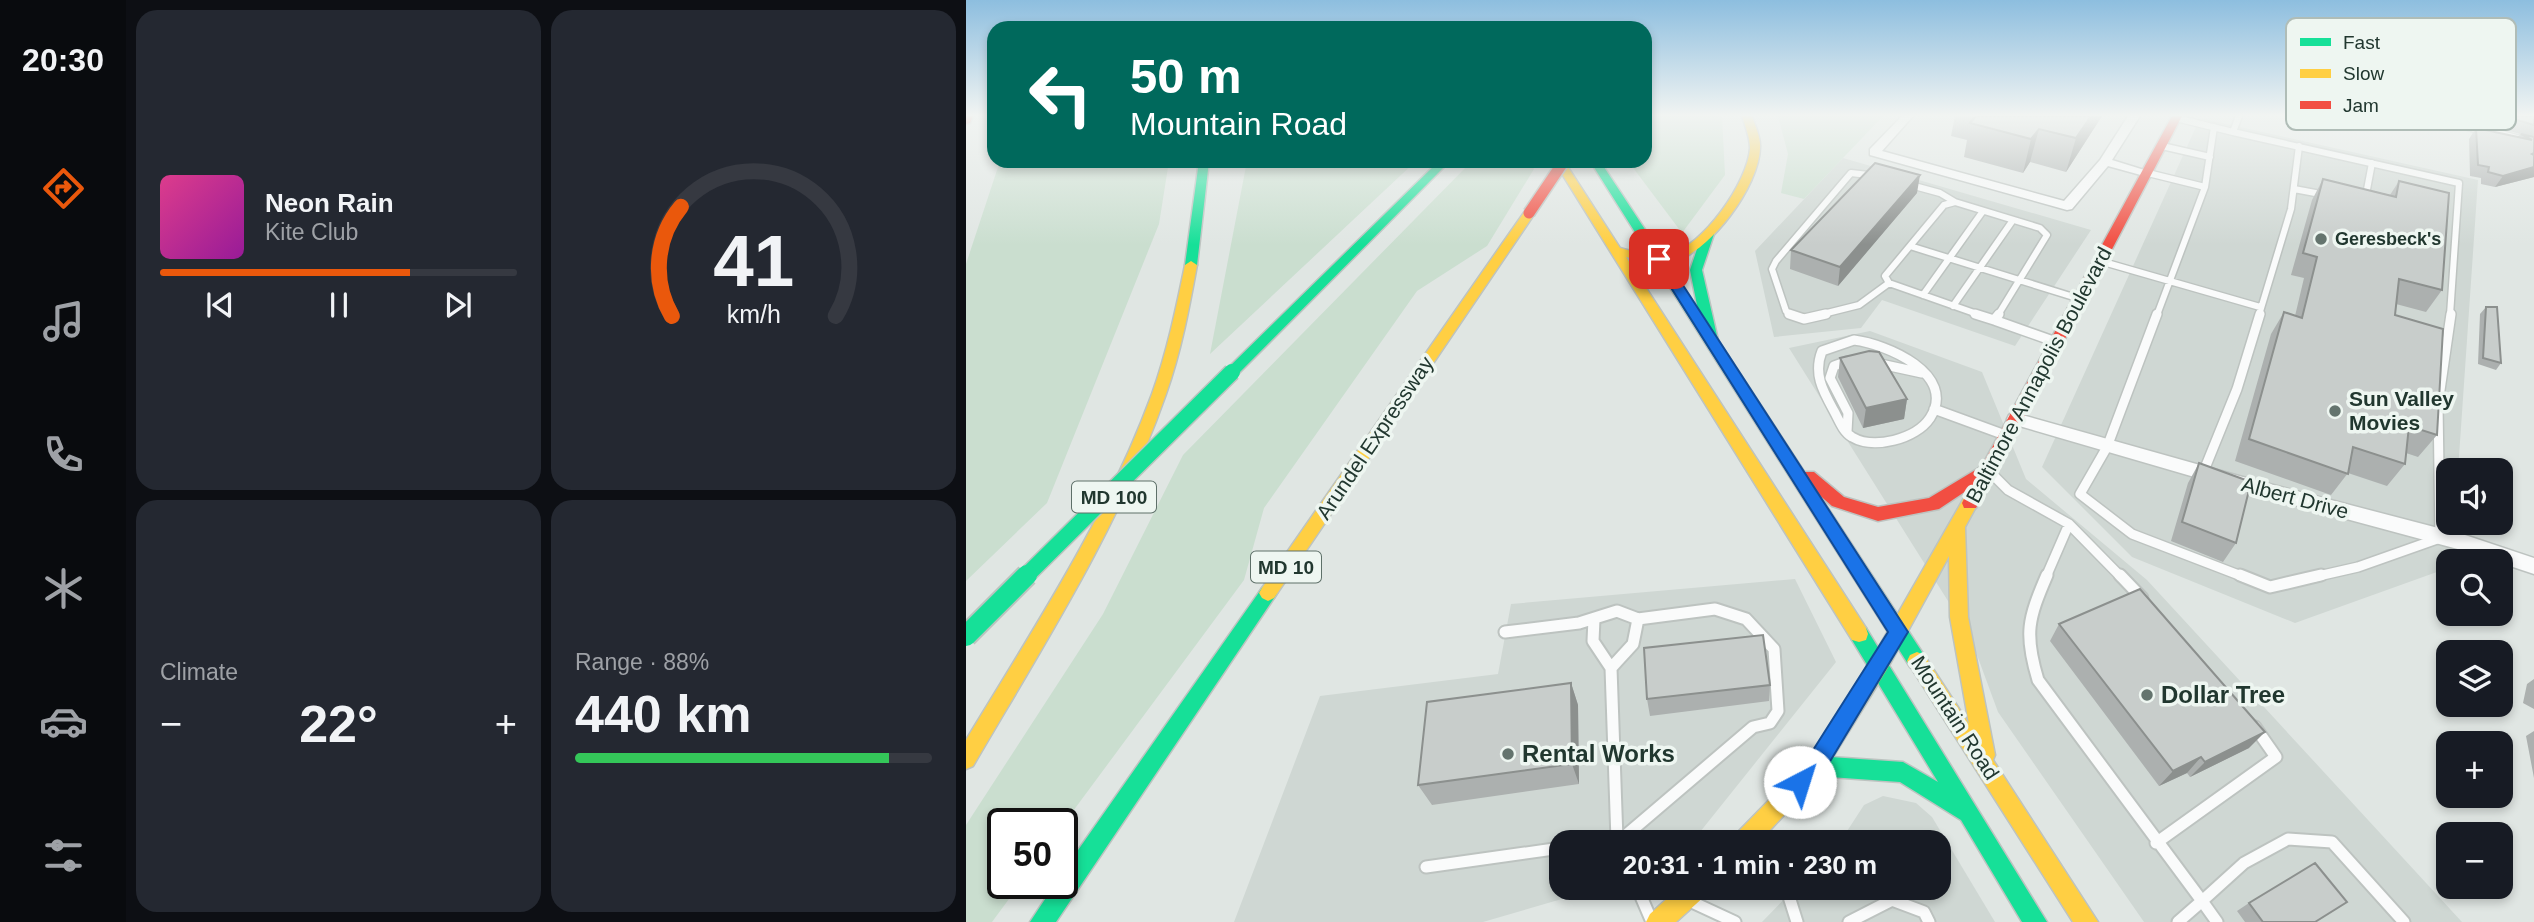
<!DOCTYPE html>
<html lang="en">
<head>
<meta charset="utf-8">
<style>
  :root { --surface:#171b24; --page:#242831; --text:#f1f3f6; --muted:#9ea1a6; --line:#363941; --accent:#ea580c }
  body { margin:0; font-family:Arial,sans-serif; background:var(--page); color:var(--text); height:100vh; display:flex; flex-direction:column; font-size:26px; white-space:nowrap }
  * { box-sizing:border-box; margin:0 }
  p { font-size:23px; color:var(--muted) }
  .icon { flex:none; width:38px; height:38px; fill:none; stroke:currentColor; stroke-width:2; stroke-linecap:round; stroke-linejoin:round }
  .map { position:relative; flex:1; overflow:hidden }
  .sheet { display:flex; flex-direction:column; gap:10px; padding:10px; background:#0d0f14; width:840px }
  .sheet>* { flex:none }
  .guide { position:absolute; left:21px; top:21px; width:665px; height:147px; border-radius:21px; box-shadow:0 4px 10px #0003; background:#00695c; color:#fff; overflow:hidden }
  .buttons { position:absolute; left:1470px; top:458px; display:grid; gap:14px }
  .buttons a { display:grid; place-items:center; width:77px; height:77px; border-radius:14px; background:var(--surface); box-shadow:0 4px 10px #0003; font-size:35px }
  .speed { position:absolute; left:21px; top:808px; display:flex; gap:14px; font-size:35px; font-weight:700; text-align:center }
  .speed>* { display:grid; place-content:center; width:91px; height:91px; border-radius:50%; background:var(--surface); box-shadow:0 4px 10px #0003; line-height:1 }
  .speed .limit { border:4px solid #111; border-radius:10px; background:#fff; color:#111 }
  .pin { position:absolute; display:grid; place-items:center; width:60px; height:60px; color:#fff; margin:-30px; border-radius:14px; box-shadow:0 4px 10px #0006 }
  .me { position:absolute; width:77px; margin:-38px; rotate:40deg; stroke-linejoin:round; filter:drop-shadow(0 0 5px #0008) }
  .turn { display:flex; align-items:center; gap:24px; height:147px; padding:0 28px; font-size:32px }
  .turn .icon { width:91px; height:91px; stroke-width:2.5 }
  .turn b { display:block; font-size:49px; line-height:60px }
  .big { font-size:52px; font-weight:800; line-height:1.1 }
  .sheet .card { flex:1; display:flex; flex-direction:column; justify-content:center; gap:10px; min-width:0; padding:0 24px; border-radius:21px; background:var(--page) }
  .sheet .dial { align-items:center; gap:0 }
  .dial svg { height:182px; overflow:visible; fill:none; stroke:var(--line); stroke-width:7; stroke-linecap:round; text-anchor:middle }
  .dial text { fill:var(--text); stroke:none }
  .song { display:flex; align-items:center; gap:21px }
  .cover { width:84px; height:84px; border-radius:10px; background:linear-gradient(135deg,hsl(330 70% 55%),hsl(300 70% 35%)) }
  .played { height:7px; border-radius:4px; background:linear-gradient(90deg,var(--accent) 70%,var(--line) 70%) }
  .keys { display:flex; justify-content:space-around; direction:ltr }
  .heat { display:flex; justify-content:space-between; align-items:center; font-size:38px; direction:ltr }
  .charge { height:10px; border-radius:5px; background:linear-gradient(90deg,#34c759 88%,var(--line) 0) }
  .sheet .tiles { flex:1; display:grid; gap:10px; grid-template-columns:repeat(2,1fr) }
  .trip { position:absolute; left:583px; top:830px; width:402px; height:70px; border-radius:21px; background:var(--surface); box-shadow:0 4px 10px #0003; font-weight:800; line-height:70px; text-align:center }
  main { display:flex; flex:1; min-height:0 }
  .tabs { display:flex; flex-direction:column; width:126px; justify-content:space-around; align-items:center; background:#090b0e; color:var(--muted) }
  .tabs .icon { width:49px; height:49px }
  .tabs .active { color:var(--accent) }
  .tabs b { font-size:32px; color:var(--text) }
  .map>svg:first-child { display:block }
  .built { fill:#cfd7d3 }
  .green { fill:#cadecf }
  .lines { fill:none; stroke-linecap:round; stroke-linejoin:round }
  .lane-far2-casing { stroke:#bdc3c0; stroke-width:9 }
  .lane-far1-casing { stroke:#bdc3c0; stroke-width:12 }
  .lane-casing { stroke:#bdc3c0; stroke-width:15 }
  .street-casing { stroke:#bdc3c0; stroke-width:3 }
  .fast-casing { stroke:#bdc3c0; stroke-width:3 }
  .slow-casing { stroke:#bdc3c0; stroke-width:3 }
  .jam-casing { stroke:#bdc3c0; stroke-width:3 }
  .lane-far2 { stroke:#fafbfb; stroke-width:6 }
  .lane-far1 { stroke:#fafbfb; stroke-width:9 }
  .lane { stroke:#fafbfb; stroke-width:11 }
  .street { fill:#fafbfb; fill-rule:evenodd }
  .fast { fill:#16e098; fill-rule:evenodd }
  .slow { fill:#ffcf43; fill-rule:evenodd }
  .jam { fill:#f24e42; fill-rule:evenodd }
  .fast-bridge-far1-casing { stroke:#bbc3bf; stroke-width:19; stroke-linecap:butt }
  .fast-bridge-casing { stroke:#bbc3bf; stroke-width:24; stroke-linecap:butt }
  .jam-bridge-casing { stroke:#bbc3bf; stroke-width:14; stroke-linecap:butt }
  .fast-bridge-far1 { stroke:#16e098; stroke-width:16 }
  .fast-bridge { stroke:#16e098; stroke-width:20 }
  .jam-bridge { stroke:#f24e42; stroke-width:11 }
  .wall { fill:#acb0af }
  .shaded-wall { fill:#8c908e }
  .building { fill:#c8cdcb; stroke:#8c908e; stroke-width:2 }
  .route { fill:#1a73e8; stroke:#114b97; stroke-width:2 }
  .poi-dot { fill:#64746e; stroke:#eef6f1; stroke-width:2.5 }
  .labels { text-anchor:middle; stroke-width:7; stroke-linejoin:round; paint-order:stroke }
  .far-poi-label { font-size:18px; font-weight:bold; fill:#21372f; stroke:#eef6f1; text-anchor:start }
  .shield { fill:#eef6f1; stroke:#5e7069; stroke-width:2 }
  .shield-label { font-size:19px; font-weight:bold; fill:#21372f }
  .street-label { font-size:21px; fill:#21372f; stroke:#eef6f1 }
  .poi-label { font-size:21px; font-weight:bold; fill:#21372f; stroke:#eef6f1; text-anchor:start }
  .near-poi-label { font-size:24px; font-weight:bold; fill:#21372f; stroke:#eef6f1; text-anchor:start }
  .key { fill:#eef6f1; stroke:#b0bdb7; stroke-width:2 }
  .key-label { font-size:19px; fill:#21372f }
</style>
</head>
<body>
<main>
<nav class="tabs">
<b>20:30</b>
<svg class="icon active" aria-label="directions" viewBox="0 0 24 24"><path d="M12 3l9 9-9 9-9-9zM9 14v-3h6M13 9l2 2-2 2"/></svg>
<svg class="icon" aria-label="music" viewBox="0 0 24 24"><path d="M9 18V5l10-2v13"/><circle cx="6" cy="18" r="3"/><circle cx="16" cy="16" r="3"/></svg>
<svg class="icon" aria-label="phone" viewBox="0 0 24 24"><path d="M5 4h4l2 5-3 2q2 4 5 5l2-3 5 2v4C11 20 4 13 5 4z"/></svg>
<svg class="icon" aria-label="climate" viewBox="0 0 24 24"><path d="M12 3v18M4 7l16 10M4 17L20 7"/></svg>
<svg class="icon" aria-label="car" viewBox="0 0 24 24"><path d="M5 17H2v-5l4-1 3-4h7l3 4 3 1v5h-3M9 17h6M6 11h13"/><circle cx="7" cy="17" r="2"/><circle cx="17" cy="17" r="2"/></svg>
<svg class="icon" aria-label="filters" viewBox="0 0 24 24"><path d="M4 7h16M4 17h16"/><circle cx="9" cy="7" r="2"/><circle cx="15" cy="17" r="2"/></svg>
</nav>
<section class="sheet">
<div class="tiles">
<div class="card">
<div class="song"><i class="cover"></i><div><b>Neon Rain</b><p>Kite Club</p></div></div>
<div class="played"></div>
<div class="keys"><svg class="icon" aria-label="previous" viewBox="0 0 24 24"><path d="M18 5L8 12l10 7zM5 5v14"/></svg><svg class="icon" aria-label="pause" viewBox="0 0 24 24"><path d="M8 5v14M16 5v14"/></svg><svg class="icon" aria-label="next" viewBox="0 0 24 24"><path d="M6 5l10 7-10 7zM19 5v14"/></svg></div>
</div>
<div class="card dial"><svg viewBox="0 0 100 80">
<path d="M14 69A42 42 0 1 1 86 69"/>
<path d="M14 69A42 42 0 0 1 18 21" stroke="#ea580c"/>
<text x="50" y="56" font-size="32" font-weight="700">41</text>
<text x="50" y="72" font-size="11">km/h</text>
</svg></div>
<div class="card"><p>Climate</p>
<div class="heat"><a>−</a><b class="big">22°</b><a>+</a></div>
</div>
<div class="card"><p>Range · 88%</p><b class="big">440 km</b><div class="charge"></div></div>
</div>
</section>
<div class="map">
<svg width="1568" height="922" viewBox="0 0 1568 922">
  <rect width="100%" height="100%" fill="#e0e6e3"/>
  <path class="built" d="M1234,118L1512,180L1492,471H1482V523H1489L1486,562H1482V568L1329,623L1166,557L1076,467Z
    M877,158L1125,230L1049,346L916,300L895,328L808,337L789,251Z
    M904,331L1016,372L1060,479L1181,580L1496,922H1178L1032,712L1004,636L823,348Z
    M829,579L870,662L726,842H595V887H637L517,922H268L354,696L532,674L545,604Z
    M917,796L950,803L966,817L1029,922H796L830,887H973V842H874L898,805Z"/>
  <path class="green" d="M679,116H756L759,175L716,233L662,161H679Z
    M812,116H917L838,199L815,193L822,154Z
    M34,161H203L193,224L81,503L0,581V264Z
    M281,161H450L244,354Z
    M506,161H563L568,169L521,246L451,291L298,508L278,580L96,826L37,824V884H54L26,922H0V825L137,614L217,455Z"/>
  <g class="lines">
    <defs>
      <path id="lane-far2" d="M1273,116L1267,132L1493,183L1484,315
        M1210,118L1267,132
        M1196,146L1244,157
        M1182,173L1239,187
        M941,184L974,193L989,202
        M1328,189L1360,195
        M1399,200L1406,163
        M944,246L1114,299
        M1134,261L1294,307
        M957,295L1017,211
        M987,306L1047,220
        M825,315L820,311L806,269L810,261L885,173L911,176
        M853,315L893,305L923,283
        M1014,315L923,283L919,276L978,205L989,202L1074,228L1081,235L1032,315
        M1191,315L1239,187L1248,127
        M1293,315L1325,209L1333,146"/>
      <path id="lane-far1" d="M823,314L838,319L860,314
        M1009,314L1028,320
        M1191,314L1141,447L1114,494L1166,534L1278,577
        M1028,320L1090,342
        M1028,320L1033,314
        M888,340C920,344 992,374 964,418C950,439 908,450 886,437C877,432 873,420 868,411C857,391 847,374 856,351Z
        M910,363L956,373
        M968,409L1039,435
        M881,432L882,413L864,378L868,366L882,361
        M1022,470L1042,490L1103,524L1155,577
        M1237,473L1271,389L1294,314
        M1080,577L1103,524
        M1348,577L1392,567L1474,538L1472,404L1485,314"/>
      <path id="lane" d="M1081,575C1062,619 1058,634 1072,680L1236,901L1212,922
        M1154,575L1176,598
        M1274,575L1304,587L1355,575
        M628,619L627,641L645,668L667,644L672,619
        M539,632L613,623L651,611L672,619L749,609L780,619L808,649L812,711L804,723L787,727L652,842
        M641,842L651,840L645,668
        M1190,843L1310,757L1289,727
        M460,867L595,848
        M671,887L686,922
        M820,887L831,922
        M728,903L769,922
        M883,922L926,900L958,912L963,922
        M1251,922L1236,901L1278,863L1322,839L1366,842L1438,922"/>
      <path id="street" d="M936,116H947L916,151L1098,201L1134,160L1162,116H1174L1146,160L1188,173L1182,177L1142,166L1106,209L1101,210L904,155V149Z
        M1450,116C1490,116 1529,129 1568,140V148Z
        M1049,413L1273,476L1499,535L1568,558V574L1499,551L1273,490L1043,423L1041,419L1043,415Z"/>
      <path id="fast" d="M233,161H243L231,265L225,269L219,265Z
        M473,161H484L271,375H261L259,372L261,369Z
        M624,161H634L732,310L724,270L736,234L742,230L748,234L736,270L752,340L958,655L961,661L958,667L951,670L944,667Z
        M302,585L308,588L311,593L308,598L90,922H64L89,884H96V873L296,588Z
        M893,626L900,628L1081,922H1056L995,820L934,782L850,776L843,773L840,766L843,759L850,756L937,762L972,782L886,640L884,634L886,628Z"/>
      <path id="slow" d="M776,116H786C789,126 795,137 794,148C793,186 745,251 709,261C693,266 676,261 660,257L900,628L902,634L900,640L893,642L886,640L588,161H598L654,248C669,252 687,259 702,255C737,247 782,182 784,148C784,137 779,126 776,116Z
        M563,209L569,213L308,598L302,601L296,598L293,593L296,588L559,211Z
        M225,261L231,265C223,309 215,352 200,394C154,526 77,646 7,766L0,769V740C68,628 141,517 186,394C201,352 210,309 219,265Z
        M1004,497L1010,498L1012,503L999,527L1002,617L1029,755L1027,760L1132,922H1107L941,661L944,655L951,652L958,655L1003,724L984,617L983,556L920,671L857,773L793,842H767L770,834L843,759L906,659L998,498Z
        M714,887H743L740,895L710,922H680L684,914Z"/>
      <path id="jam" d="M0,116H7L4,123L0,124Z
        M1206,116H1216L1010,508H998L996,503L1003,489L973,509L912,521L866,506L836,480L834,476L836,472H848L878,497L912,507L963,498L1016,466Z"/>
    </defs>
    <use href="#lane-far2" class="lane-far2-casing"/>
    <use href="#lane-far1" class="lane-far1-casing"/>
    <use href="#lane" class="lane-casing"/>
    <use href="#street" class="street-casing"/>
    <use href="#fast" class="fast-casing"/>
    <use href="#slow" class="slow-casing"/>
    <use href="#jam" class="jam-casing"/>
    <use href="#lane-far2" class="lane-far2"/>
    <use href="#lane-far1" class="lane-far1"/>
    <use href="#lane" class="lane"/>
    <use href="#street" class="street"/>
    <use href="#fast" class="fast"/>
    <use href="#slow" class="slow"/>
    <use href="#jam" class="jam"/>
    <defs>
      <path id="fast-bridge-far1" d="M59,577L266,372"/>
      <path id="fast-bridge" d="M0,636L61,575"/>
      <path id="jam-bridge" d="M563,213L598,161"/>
    </defs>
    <use href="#fast-bridge-far1" class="fast-bridge-far1-casing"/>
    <use href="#fast-bridge" class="fast-bridge-casing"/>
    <use href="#jam-bridge" class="jam-bridge-casing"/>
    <use href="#fast-bridge-far1" class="fast-bridge-far1"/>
    <use href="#fast-bridge" class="fast-bridge"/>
    <use href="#jam-bridge" class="jam-bridge"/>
  </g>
  <path class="wall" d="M989,116H1136L1100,172L1064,162L1057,173L998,157L1001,140L985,136Z
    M1498,116H1568V177L1529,187L1515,184V178L1504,176L1503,139L1510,128L1552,137L1554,134L1505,120Z
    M1357,179L1424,195L1433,181L1476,290L1460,312L1430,304L1429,315L1471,435L1452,457L1440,453L1439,464L1421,486L1382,473L1365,495L1269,461L1305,334L1318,312L1329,316L1338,278L1325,275L1346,200Z
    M951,193L872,286L824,269L825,250Z
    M1520,307L1535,363L1530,370L1512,364L1514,314Z
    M874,358L941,399L938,419L897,428L872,377Z
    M1233,463L1270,543L1257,562L1205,541L1222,483Z
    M1093,624L1283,748L1224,777L1221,773L1193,786L1084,641Z
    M1568,679V709L1557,703L1561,684Z
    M605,683L612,705L613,784L466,805L452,785Z
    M804,685L803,701L684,716L681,699Z
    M1568,731V778L1560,736Z
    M1283,903L1349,922H1279L1271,911Z"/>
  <path class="shaded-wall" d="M1125,116H1136L1100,172L1110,138Z
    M1073,129L1064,162L1057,173L1065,139Z
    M1568,167V177L1529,187L1537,176Z
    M954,175L951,193L872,286L874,267Z
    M941,399L938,419L897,428L900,408Z
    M605,683L612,705L613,784L606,764Z
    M1299,732L1283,748L1224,777L1239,762Z
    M1235,757L1221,773L1193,786L1207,771Z"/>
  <path class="building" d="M1010,116H1125L1110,138L1073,129L1065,139L1004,123Z
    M1538,116H1568V125Z
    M1510,128L1566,140L1555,134L1568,137V153L1566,154L1568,155V167L1537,176L1522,172L1523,167L1512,165Z
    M909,163L954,175L874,267L825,250Z
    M1357,179L1430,197L1433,181L1483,193L1476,290L1433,279L1429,315L1477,329L1471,435L1443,426L1439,464L1387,447L1382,474L1283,439L1318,312L1336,318L1351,257L1337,253Z
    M1520,307H1531L1535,363L1517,358Z
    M903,351L913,352L941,399L900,408L874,358Z
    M1233,463L1285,482L1270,543L1216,522Z
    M1174,589L1299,732L1239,762L1235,757L1207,771L1093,624Z
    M797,635L804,685L681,699L678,648Z
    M605,683L606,764L452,785L461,702Z
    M1349,863L1381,902L1349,922H1297L1283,903Z"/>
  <linearGradient id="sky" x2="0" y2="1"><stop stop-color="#8dbedf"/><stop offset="0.47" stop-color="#f1f4f2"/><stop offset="1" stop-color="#f1f4f2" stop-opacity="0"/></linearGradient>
  <rect width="1568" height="245" fill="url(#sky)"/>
  <path class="route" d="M689,256L700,259L942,632L857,773L842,790L834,793L827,790L824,782L842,758L922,632L687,259Z"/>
  <g class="poi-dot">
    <circle cx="1355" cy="239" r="7"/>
    <circle cx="1369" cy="411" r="7"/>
    <circle cx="1181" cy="695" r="7"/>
    <circle cx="542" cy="754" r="7"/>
  </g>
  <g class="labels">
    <g class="far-poi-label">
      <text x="1369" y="245">Geresbeck's</text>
    </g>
    <g class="shield">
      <rect x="106" y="481.5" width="84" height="31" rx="5"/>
      <rect x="285" y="551.5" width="70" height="31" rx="5"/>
    </g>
    <g class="shield-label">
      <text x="148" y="504">MD 100</text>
      <text x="320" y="574">MD 10</text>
    </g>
    <g class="street-label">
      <text transform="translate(1073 375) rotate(-62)" y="7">Baltimore Annapolis Boulevard</text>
      <text transform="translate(409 438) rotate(-56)" y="7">Arundel Expressway</text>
      <text transform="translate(1329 498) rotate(15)" y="7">Albert Drive</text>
      <text transform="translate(989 718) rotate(57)" y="7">Mountain Road</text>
    </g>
    <g class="poi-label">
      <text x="1383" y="406">Sun Valley<tspan x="1383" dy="24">Movies</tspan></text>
    </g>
    <g class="near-poi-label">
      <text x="1195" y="703">Dollar Tree</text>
      <text x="556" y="762">Rental Works</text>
    </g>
  </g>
  <rect x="1320" y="18" width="230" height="112" rx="10" class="key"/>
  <rect x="1334" y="38" width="31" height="8" fill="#16e098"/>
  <rect x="1334" y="69" width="31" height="9" fill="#ffcf43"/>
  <rect x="1334" y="101" width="31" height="8" fill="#f24e42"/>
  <g class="key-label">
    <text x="1377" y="49">Fast</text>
    <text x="1377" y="80">Slow</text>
    <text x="1377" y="112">Jam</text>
  </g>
</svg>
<div class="buttons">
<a><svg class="icon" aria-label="sound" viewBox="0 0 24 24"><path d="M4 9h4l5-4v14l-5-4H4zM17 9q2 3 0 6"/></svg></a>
<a><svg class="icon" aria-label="search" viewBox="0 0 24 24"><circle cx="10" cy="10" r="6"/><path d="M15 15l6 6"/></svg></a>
<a><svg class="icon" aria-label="layers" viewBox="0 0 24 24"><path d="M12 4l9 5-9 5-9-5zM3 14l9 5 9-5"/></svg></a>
<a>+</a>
<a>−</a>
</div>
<div class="speed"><div class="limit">50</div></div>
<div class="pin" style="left:693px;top:259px;background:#d93025"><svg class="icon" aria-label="arrive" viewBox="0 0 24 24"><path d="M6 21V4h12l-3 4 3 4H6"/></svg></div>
<svg class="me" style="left:834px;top:782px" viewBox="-20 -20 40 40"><circle r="19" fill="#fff"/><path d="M0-13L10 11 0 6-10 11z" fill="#1a73e8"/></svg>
<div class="trip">20:31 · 1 min · 230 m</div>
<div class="guide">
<div class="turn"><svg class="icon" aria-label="left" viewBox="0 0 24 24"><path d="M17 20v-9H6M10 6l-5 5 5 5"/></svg><div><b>50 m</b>Mountain Road</div></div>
</div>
</div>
</main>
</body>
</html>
